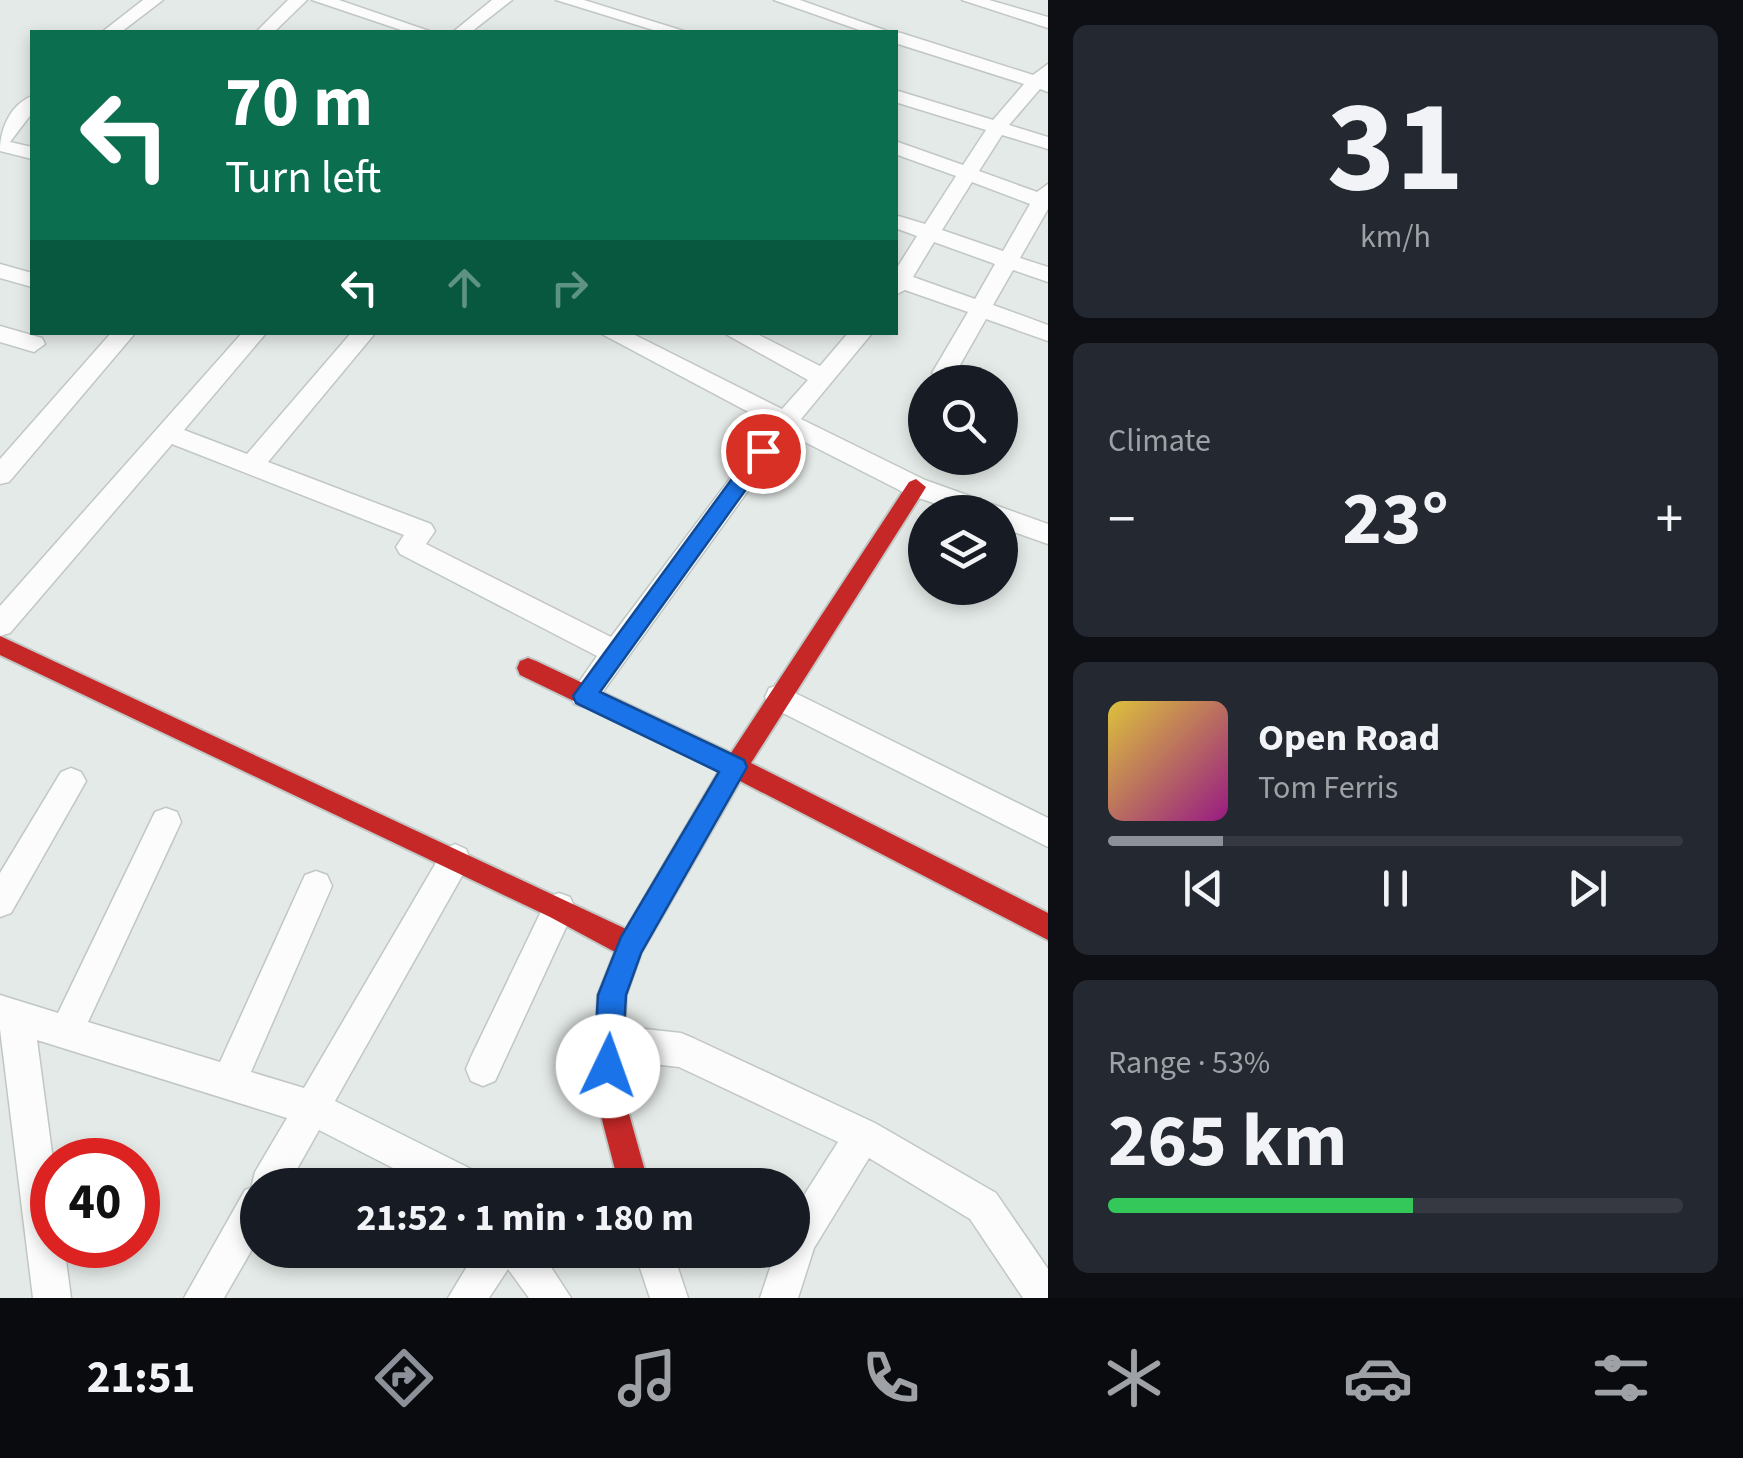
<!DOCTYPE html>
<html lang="en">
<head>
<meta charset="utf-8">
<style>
  :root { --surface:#171b24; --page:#242831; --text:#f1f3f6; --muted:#9ea1a6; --line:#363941; --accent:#8c9099 }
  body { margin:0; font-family:"Source Sans 3",sans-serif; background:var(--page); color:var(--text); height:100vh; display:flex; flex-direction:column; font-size:38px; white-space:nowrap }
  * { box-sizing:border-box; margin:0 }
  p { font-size:32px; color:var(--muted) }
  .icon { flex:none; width:55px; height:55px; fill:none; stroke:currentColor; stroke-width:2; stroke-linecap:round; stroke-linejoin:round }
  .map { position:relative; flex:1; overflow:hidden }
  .side { display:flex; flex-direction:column; gap:25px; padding:25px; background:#0d0f14; width:695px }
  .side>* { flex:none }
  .hud { position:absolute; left:30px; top:30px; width:868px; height:305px; border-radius:0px; box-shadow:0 5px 15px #0003; background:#0b6e4f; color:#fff; overflow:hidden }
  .fabs { position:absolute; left:908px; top:365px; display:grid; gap:20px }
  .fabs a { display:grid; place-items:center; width:110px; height:110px; border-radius:50%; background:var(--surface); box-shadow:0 5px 15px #0003; font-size:50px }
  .speed { position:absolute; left:30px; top:1138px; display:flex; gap:20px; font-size:50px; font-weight:700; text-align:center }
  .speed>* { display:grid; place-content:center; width:130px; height:130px; border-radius:50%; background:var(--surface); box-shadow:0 5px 15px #0003; line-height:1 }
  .speed .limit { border:15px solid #d22; background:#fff; color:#111 }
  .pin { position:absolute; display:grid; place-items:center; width:85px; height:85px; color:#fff; margin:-42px; border:5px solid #fff; border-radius:50%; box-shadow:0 2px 10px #0007 }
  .me { position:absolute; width:110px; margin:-55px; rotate:3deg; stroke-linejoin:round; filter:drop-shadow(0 0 8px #0008) }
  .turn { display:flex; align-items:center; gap:35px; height:210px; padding:0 30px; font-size:45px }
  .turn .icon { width:130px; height:130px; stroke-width:2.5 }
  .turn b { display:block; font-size:70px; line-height:85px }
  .lanes { display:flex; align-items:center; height:95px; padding:0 30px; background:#0003; justify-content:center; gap:50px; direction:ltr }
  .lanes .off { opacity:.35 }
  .big { font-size:75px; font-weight:700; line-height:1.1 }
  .side .widget { flex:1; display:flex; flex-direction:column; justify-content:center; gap:15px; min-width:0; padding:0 35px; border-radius:15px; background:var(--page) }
  .side .dial { align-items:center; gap:0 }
  .dial b { font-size:130px; line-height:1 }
  .song { display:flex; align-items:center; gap:30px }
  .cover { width:120px; height:120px; border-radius:15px; background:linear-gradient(135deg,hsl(50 70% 55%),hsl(310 70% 35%)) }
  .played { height:10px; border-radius:5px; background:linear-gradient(90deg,var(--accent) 20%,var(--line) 20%) }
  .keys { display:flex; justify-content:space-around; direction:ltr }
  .heat { display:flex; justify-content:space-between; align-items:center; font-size:55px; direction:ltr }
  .charge { height:15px; border-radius:8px; background:linear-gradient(90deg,#34c759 53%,var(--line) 0) }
  .trip { position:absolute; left:240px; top:1168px; width:570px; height:100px; border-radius:50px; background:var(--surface); box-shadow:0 5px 15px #0003; font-weight:700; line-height:100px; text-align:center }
  .tab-bar { display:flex; height:160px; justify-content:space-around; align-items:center; background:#090b0e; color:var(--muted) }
  .tab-bar .icon { width:70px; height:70px }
  .tab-bar .on { color:var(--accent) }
  .tab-bar b { font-size:45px; color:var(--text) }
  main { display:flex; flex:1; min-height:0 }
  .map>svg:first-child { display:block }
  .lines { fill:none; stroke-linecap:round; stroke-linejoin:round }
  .street-casing { stroke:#c1c7c4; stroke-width:3 }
  .jam-casing { stroke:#c0c7c5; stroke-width:4 }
  .street { fill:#fbfcfb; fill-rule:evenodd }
  .jam { fill:#c62828; fill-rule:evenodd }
  .route { fill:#1a73e8; stroke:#114b97; stroke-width:2.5 }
</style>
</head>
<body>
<main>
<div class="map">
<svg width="1048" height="1298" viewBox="0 0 1048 1298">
  <rect width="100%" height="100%" fill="#e4eae7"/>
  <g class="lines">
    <defs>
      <path id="street" d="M143,0H163L121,32H102Z
        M288,0H307L274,32H256Z
        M312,0H339L432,32H407Z
        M492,0H512L471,32H453Z
        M556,0H584L687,32H660Z
        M774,0H800L890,32H865Z
        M962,0H989L1048,17V28Z
        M892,32L901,33L1033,75L1048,64V92L1040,89L1009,125L1048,137V149L1002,135L979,171L1037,192L1048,184V209L1020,258L1048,267V282L1013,270L993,305L1048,325V341L986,319L952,379L944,381L932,373L968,312L905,290L895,295V271L917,236L895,228V215L925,224L956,176L895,154V141L963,165L986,130L895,102V90L993,120L1024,84L895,43V32ZM972,182L1030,204L1003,251L942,230ZM934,242L995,264L975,299L913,277Z
        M32,96V113L10,142L32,147V159L0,151C0,129 10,105 32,96Z
        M0,264L32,273V287L0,278Z
        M0,326L42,338L45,344L34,352L0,342Z
        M112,332H136L9,482L0,484V459Z
        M243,332H267L184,430L247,454L352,332H376L268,462L431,524L435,531L426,544L611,637L771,424L598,332H629L782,409L808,380L722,332H753L820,366L849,332H873L801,419L925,480L1048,524V544L1000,527V512H960L907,494L789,434L594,704L584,707L574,704L570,695L597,656L400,554L396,547L404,535L172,444L10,633L0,636V606Z
        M779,685L1048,818V847L769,706L765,697L769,688Z
        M71,768L81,772L86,781L81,790L11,913L0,917V873L61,772Z
        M166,808L177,812L181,822L88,1022L220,1062L305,875L316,871L327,875L332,886L251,1072L304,1088L444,849L455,844L466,849L470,859L466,869L335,1101L477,1172L482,1185H426L319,1130L288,1185H258V1239L224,1298H184L245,1190L251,1188L255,1172L287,1118L37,1040L53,1160L52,1245H64L71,1298H33L0,1029V995L58,1013L155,812Z
        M559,893L570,897L575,908L495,1081L483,1086L471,1081L466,1069L471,1057L548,897Z
        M608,1025L681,1033L693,1038L875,1123L996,1193L1048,1269V1298H1023L970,1219L869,1158L814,1248L798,1298H760L776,1250H792V1214L838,1142L679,1067L608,1059L596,1054L591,1042L596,1030Z
        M477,1250H540L571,1298H529L508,1269L489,1298H448Z
        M634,1250H672L688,1298H650Z"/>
      <path id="jam" d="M916,479L926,487L923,492L751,763L1048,913V940L740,781L641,953L626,995L622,1089L649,1185H619L594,1089L598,995L615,952L550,917L0,655V636L626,929L719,771L520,675L517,668L520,661L528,658L536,661L731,753L909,482Z"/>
    </defs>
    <use href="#street" class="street-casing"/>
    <use href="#jam" class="jam-casing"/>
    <use href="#street" class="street"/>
    <use href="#jam" class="jam"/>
  </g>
  <path class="route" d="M763,444L770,446V456L600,692L744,760L747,767L641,953L626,995L622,1066L618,1076L608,1080L598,1076L594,1066L598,995L621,937L719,772L576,703L573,696L756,446Z"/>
</svg>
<div class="fabs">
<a><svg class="icon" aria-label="search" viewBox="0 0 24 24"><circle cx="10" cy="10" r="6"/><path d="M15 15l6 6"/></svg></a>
<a><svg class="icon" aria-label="layers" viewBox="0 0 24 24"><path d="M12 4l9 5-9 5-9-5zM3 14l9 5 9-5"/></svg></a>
</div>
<div class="speed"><div class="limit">40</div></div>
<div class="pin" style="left:763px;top:451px;background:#d93025"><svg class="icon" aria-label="arrive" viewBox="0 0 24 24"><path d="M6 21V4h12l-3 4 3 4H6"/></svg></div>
<svg class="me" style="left:608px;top:1066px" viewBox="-20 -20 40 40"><circle r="19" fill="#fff"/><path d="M0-13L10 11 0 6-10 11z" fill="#1a73e8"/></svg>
<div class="trip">21:52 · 1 min · 180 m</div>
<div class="hud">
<div class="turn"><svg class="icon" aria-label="left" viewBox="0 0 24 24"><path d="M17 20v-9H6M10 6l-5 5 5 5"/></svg><div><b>70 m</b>Turn left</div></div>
<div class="lanes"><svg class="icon" aria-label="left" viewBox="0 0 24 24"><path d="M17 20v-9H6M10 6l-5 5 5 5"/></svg><svg class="icon off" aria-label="ahead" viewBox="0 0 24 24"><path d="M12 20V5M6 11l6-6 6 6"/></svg><svg class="icon off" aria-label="right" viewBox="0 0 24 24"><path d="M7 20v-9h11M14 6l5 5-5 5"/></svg></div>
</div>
</div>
<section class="side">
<div class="widget dial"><b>31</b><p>km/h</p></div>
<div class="widget"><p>Climate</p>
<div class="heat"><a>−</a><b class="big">23°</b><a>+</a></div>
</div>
<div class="widget">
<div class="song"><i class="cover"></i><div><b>Open Road</b><p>Tom Ferris</p></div></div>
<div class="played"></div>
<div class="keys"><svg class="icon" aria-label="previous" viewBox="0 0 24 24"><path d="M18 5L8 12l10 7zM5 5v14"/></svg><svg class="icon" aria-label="pause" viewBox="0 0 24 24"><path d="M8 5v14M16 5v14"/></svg><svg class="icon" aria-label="next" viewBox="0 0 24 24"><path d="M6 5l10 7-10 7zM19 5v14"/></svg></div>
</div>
<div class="widget"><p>Range · 53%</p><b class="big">265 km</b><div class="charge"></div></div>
</section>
</main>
<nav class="tab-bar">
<b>21:51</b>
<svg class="icon on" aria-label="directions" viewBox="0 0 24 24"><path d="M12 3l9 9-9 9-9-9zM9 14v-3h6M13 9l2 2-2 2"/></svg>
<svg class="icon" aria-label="music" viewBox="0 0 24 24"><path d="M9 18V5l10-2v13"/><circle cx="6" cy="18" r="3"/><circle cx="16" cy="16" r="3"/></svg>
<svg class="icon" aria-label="phone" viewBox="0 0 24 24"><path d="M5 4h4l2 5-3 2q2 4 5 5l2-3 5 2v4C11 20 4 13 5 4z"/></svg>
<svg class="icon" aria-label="climate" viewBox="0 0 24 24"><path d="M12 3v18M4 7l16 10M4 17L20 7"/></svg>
<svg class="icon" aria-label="car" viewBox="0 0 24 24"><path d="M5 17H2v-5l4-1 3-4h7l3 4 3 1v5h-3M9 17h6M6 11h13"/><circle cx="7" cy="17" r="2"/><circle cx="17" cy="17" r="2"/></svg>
<svg class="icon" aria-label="filters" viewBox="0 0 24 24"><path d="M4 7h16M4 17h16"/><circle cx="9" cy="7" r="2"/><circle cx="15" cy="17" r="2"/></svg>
</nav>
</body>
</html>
